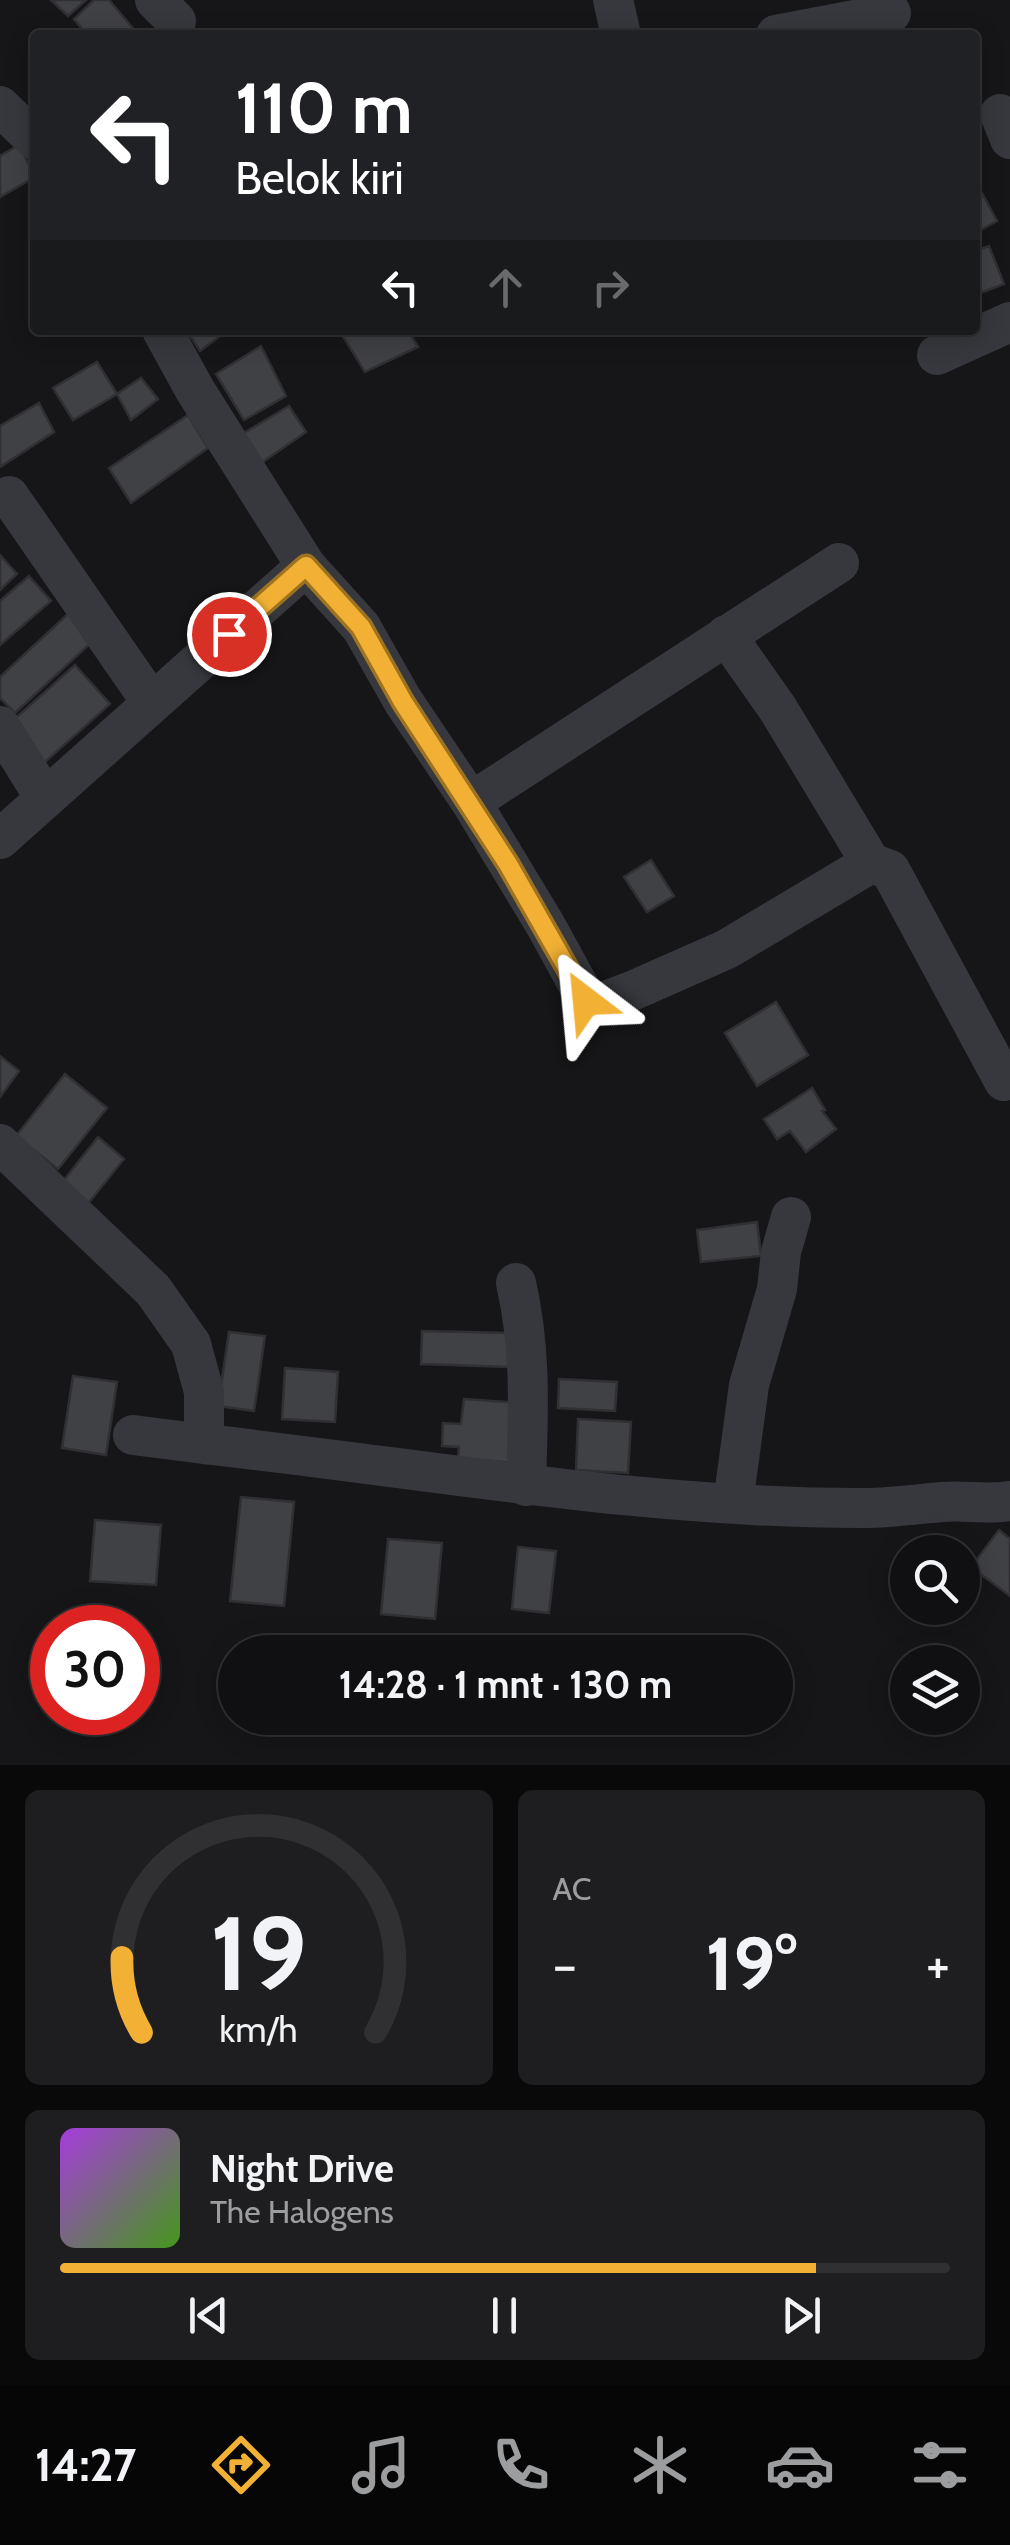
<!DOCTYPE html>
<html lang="id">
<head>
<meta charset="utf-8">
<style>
  :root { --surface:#101012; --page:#1e1e20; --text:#f1f3f6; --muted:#9c9d9f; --line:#303032; --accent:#f2b134 }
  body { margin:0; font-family:Cabin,sans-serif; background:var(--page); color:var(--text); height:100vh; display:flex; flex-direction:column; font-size:38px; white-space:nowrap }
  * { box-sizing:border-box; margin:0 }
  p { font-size:32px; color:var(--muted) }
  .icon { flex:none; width:55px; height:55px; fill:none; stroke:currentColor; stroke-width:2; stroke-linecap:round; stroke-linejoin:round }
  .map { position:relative; height:1765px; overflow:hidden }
  .details { display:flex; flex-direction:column; gap:25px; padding:25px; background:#09090a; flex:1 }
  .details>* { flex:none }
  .hud { position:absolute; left:30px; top:30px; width:950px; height:305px; border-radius:10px; box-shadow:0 5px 25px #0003,0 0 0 2px var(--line); background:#202124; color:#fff; overflow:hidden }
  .buttons { position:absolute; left:890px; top:1535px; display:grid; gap:20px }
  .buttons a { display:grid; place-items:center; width:90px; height:90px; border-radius:50%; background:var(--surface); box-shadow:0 5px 25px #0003,0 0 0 2px var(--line); font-size:50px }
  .speed { position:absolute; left:30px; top:1605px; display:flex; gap:20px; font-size:50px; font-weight:700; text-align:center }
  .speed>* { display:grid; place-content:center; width:130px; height:130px; border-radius:50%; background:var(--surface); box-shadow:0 5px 25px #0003,0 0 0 2px var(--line); line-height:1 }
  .speed .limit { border:15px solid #d22; background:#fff; color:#111 }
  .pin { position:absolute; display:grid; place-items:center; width:85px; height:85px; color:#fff; margin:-42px; border:5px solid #fff; border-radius:50%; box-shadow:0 2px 10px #0007 }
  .me { position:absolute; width:110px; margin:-55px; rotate:331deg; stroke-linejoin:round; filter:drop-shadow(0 0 8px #0008) }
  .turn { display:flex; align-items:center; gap:35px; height:210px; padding:0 40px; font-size:45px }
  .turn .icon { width:130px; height:130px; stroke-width:2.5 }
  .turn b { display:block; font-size:70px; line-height:85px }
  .lanes { display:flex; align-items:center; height:95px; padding:0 40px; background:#0003; justify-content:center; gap:50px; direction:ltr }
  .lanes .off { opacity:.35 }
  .big { font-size:75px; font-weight:700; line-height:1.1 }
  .details .widget { flex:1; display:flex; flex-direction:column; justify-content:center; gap:15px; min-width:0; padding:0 35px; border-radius:15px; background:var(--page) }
  .details .dial { align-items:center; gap:0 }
  .dial svg { height:260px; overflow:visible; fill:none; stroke:var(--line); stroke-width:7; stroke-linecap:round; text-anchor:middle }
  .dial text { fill:var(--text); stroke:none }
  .song { display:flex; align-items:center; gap:30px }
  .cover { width:120px; height:120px; border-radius:15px; background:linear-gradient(135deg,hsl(280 70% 55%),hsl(100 70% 35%)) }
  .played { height:10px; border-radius:5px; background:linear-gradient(90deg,var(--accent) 85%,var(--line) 85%) }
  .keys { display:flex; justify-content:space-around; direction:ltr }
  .heat { display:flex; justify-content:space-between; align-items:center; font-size:55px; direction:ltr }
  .details .tiles { flex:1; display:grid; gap:25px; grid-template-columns:1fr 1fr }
  .widget:last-child { grid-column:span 2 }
  .trip { position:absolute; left:218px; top:1635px; width:575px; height:100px; border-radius:50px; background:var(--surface); box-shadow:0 5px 25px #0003,0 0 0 2px var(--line); font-weight:700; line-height:100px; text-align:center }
  .menu { display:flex; height:160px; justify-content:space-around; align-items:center; background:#060607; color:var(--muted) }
  .menu .icon { width:70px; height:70px }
  .menu .current { color:var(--accent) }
  .menu b { font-size:45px; color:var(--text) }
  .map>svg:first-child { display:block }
  .building { fill:#404145; stroke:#303034; stroke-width:2.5 }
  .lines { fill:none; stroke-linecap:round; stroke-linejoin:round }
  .minor { stroke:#37383d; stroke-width:40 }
  .route-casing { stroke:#9d7322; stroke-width:25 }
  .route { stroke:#f2b134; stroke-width:18 }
</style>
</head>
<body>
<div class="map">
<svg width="1010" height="1765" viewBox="0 0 1010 1765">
  <rect width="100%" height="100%" fill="#161618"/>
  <path class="building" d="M51,0H86L68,16Z
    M94,0H109L137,33L87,35L74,19Z
    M19,145L35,177L0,197V156Z
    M975,180L997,221L975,233Z
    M989,246L1004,284L975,295V251Z
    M186,330H228L200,351Z
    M339,330H408L418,347L365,372Z
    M261,346L286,396L244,420L216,374Z
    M97,362L117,394L73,420L53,388Z
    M141,378L158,399L131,420L117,394Z
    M39,403L54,432L0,467V426Z
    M289,406L306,432L254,468L234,439Z
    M188,415L208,448L131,503L109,468Z
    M0,555L17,574L0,590Z
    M29,576L51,601L0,645V601Z
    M70,612L95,639L15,713L0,698V677Z
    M75,665L110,704L45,762L10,723Z
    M651,860L674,896L647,912L624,877Z
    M776,1002L808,1055L757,1086L725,1033Z
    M0,1056L19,1071L0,1097Z
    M65,1074L107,1108L58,1169L16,1136Z
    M812,1088L825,1110L822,1111L836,1129L806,1152L790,1131L777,1139L764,1119Z
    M98,1137L124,1159L86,1206L60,1185Z
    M757,1222L761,1256L701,1262L697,1230Z
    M422,1331L512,1333L510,1367L421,1364Z
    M229,1332L265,1336L254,1411L218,1406Z
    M285,1368L338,1372L335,1422L282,1419Z
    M73,1376L117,1382L106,1455L62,1448Z
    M559,1379L617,1382L615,1411L558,1408Z
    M464,1399L520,1403L514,1463L458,1458L459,1447L442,1446L443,1423L461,1424Z
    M578,1419L631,1422L628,1473L576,1470Z
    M241,1497L294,1502L284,1606L230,1601Z
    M95,1520L161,1525L156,1585L90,1581Z
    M999,1530L1010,1539V1596L971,1567Z
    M388,1539L442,1543L435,1619L381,1614Z
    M518,1547L556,1551L549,1613L512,1609Z"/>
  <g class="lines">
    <path class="minor" d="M155,0L176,21
      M613,0L621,35
      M776,35L891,13
      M0,106L35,140
      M1000,114L1010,139
      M937,355L1010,322
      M9,496L152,703
      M306,566L361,627L403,701L471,802L546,926L587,1001L603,1002L632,991L727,949L871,863L890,870L1004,1081
      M726,635L778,709L871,863
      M0,726L45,798
      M471,802L839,563
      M0,839L306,566L195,390L162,330
      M0,1144L153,1290L191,1344L204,1392V1444C424,1468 644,1509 867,1508C892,1508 917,1504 942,1502C965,1500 987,1505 1010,1501
      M516,1283C532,1353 528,1415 526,1486
      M133,1435L204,1444
      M733,1503L749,1385L777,1289L781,1252L791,1217"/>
  </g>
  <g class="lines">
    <defs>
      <path id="route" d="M229,634L306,566L361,627L403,702L508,864L586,1001"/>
    </defs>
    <use href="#route" class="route-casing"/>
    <use href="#route" class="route"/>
  </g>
</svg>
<div class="buttons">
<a><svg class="icon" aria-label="search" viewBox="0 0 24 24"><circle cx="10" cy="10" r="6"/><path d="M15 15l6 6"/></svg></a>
<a><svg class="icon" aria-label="layers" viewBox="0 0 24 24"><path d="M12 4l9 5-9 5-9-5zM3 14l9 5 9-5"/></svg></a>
</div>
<div class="speed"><div class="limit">30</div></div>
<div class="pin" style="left:229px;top:634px;background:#d93025"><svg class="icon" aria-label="arrive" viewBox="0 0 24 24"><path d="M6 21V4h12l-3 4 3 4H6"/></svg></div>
<svg class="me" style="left:586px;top:1001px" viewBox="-20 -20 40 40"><path d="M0-17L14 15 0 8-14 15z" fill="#f2b134" stroke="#fff" stroke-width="4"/></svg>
<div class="trip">14:28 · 1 mnt · 130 m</div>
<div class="hud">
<div class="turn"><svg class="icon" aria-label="left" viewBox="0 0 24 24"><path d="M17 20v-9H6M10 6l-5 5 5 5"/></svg><div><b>110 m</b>Belok kiri</div></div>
<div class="lanes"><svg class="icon" aria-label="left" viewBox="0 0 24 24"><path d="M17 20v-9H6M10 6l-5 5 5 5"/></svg><svg class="icon off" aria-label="ahead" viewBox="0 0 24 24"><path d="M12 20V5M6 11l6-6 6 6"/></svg><svg class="icon off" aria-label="right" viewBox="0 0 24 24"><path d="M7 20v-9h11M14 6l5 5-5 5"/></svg></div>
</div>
</div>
<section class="details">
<div class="tiles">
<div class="widget dial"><svg viewBox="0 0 100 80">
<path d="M14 69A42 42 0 1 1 86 69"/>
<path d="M14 69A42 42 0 0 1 8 46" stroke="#f2b134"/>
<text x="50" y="56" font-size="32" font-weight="700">19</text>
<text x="50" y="72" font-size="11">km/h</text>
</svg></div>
<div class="widget"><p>AC</p>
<div class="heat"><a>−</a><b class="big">19°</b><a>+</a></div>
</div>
<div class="widget">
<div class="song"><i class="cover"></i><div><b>Night Drive</b><p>The Halogens</p></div></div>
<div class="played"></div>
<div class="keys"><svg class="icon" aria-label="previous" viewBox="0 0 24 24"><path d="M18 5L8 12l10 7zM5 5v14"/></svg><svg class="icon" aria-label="pause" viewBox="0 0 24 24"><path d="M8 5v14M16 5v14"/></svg><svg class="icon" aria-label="next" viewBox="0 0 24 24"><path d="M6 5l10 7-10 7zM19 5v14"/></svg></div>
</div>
</div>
</section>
<nav class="menu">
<b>14:27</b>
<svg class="icon current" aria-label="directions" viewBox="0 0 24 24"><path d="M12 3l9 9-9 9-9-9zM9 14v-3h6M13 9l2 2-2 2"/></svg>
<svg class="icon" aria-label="music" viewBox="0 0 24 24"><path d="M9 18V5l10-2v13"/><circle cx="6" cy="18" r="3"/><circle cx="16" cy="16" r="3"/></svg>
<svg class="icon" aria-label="phone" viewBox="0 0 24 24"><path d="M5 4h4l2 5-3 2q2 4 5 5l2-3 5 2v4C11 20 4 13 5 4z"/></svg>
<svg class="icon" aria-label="climate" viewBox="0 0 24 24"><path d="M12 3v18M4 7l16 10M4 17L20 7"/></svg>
<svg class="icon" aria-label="car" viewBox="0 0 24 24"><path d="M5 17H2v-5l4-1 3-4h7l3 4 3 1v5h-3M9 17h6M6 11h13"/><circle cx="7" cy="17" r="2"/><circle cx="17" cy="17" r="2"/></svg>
<svg class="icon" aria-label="filters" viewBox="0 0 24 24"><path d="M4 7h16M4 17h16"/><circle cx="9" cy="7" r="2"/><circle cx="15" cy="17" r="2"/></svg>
</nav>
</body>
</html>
